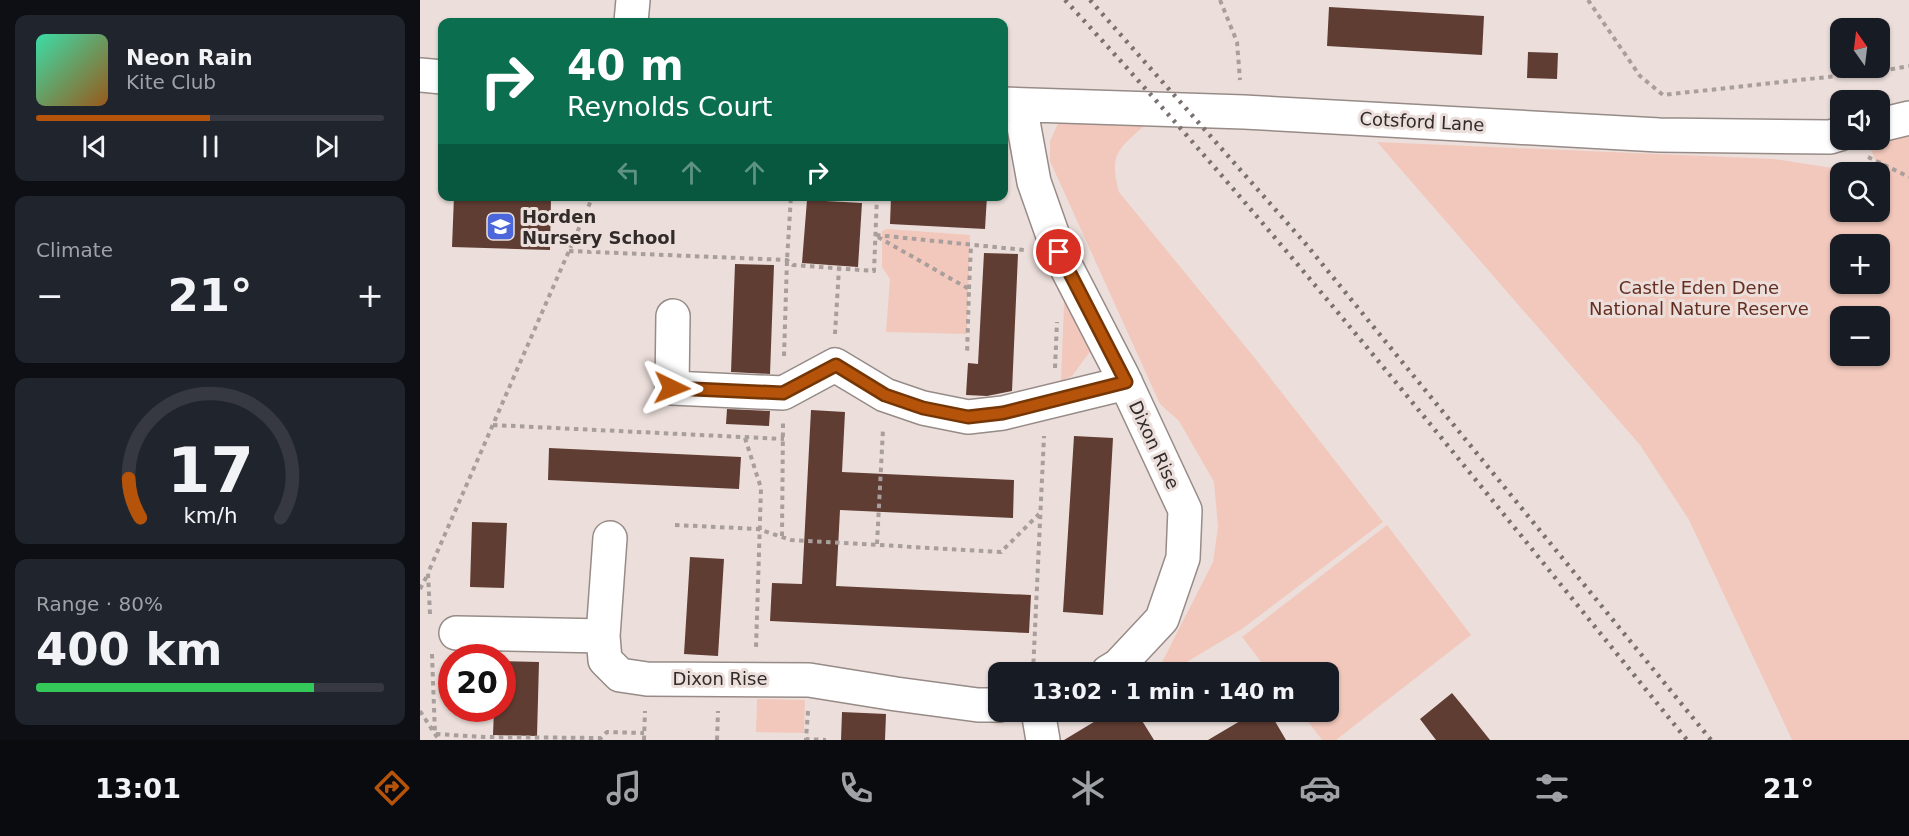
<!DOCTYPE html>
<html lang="en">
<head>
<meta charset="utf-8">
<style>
  :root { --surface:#171b24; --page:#20242c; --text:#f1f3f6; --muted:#9ea1a6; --line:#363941; --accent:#b45309 }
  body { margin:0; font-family:"DejaVu Sans",sans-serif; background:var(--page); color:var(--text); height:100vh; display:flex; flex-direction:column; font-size:22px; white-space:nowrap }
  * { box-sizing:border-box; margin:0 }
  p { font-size:20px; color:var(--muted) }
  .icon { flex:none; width:33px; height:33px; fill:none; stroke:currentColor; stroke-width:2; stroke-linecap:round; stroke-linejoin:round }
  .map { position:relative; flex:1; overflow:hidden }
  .side { display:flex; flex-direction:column; gap:15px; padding:15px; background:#0d0f14; width:420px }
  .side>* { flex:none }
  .guide { position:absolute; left:18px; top:18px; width:570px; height:183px; border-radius:12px; box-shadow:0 2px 4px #0004; background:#0b6e4f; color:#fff; overflow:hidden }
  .needle { width:39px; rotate:346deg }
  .tools { position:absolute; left:1410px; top:18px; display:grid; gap:12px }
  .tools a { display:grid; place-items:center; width:60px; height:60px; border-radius:12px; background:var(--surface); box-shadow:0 2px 4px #0004; font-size:30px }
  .speed { position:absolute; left:18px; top:644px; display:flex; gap:12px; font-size:30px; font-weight:700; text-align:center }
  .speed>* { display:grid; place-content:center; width:78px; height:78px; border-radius:50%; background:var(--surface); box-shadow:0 2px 4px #0004; line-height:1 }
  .speed .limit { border:9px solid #d22; background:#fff; color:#111 }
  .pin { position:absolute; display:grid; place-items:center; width:51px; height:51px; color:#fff; margin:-26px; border:3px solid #fff; border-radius:50%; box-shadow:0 2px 6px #0007 }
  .me { position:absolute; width:66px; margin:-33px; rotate:92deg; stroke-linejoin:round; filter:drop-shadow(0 0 4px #0008) }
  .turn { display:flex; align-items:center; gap:21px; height:126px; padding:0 30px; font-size:27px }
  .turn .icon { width:78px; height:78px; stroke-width:2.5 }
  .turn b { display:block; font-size:42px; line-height:51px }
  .lanes { display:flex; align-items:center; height:57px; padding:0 30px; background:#0003; justify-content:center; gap:30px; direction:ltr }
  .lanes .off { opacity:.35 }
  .big { font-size:45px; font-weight:700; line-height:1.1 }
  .side .card { flex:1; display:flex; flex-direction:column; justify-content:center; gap:9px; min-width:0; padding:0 21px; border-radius:12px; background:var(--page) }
  .side .dial { align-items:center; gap:0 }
  .dial svg { height:156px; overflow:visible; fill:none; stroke:var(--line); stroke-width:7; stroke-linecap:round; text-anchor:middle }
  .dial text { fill:var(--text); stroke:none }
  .song { display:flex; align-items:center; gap:18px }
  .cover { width:72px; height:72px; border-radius:9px; background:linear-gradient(135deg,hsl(160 70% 55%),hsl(30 70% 35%)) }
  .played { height:6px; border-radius:3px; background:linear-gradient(90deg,var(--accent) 50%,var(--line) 50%) }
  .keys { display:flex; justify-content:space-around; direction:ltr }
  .heat { display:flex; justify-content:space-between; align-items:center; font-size:33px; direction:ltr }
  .charge { height:9px; border-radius:4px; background:linear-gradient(90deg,#34c759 80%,var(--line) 0) }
  .trip { position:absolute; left:568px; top:662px; width:351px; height:60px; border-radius:12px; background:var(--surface); box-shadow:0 2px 4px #0004; font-weight:700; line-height:60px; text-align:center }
  .dock { display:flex; height:96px; justify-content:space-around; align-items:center; background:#090b0e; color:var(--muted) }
  .dock .icon { width:42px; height:42px }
  .dock .on { color:var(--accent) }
  .dock b { font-size:27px; color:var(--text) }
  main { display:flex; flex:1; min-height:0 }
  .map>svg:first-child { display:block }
  .green { fill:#f2c8bc; fill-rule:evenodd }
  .building { fill:#603d33 }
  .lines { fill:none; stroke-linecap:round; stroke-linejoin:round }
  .minor-casing { stroke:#978b87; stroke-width:36 }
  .path { stroke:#a89e9b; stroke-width:4; stroke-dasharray:4.5 4.5; stroke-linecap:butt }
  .minor { stroke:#fff; stroke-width:33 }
  .rail { stroke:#7a726f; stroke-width:4.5; stroke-dasharray:3 6; stroke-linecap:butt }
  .route-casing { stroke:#753606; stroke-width:15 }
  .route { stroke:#b45309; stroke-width:10 }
  .labels { text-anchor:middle; stroke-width:6; stroke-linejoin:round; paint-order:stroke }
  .street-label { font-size:18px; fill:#312c2a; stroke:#ecdfdb }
  .poi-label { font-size:18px; font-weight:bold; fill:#312c2a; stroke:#ecdfdb; text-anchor:start }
  .park-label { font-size:18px; fill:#642e20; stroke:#ecdfdb }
</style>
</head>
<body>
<main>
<section class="side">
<div class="card">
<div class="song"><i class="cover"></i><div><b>Neon Rain</b><p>Kite Club</p></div></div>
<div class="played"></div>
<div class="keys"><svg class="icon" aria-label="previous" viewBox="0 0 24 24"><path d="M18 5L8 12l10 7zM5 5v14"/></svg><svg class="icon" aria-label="pause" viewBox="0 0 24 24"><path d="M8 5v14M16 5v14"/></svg><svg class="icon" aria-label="next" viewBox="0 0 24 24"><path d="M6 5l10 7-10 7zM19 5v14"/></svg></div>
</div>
<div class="card"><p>Climate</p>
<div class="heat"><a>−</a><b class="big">21°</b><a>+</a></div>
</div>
<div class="card dial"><svg viewBox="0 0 100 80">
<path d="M14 69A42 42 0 1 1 86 69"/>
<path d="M14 69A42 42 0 0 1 8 49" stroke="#b45309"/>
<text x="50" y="56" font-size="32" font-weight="700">17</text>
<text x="50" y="72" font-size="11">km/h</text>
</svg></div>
<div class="card"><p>Range · 80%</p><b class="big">400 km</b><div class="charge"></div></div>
</section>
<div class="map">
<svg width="1489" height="740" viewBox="0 0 1489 740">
  <rect width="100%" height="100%" fill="#ecdfdb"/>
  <path class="green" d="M1489,118V740H1372L1269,520L1220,445L957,142L1354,159L1438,172H1420V212H1460V172L1447,140H1460ZM1420,244H1460V284H1420ZM1420,316H1460V356H1420Z
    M640,119L728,122C700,149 688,151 699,192L834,357L963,522L822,629L750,672H737L793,562L798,527L794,482L759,421L740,404L630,161V141Z
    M467,229L550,235L547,334L466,332L470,279L462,267V231Z
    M645,278L672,349L652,376L641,381Z
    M967,525L1051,635L916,740H902L880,711H909V672H849L822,637Z
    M337,699L385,700L384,733L336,732Z"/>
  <path class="building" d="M909,7L1064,16L1062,55L907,46Z
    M1108,52L1138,53L1137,79L1107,78Z
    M34,196H131L130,250L32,247Z
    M471,196H567L565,229L470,224Z
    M387,200L442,203L438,267L382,263Z
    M564,253L598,254L592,391L567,396L546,395L548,363L558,364Z
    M315,264L354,265L350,374L311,372Z
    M307,409L350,411L349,426L306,424Z
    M391,410L425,412L422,472L594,480L593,518L420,510L416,586L611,595L609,633L350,621L352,583L382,584Z
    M654,436L693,438L683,615L643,612Z
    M129,448L321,457L319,489L128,480Z
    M52,522L87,523L84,588L50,587Z
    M270,557L304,559L298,656L264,654Z
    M82,661L119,662L117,736L73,735L74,708H82Z
    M1032,693L1046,710L1070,740H1016L1000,719Z
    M692,711H716L734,740H644Z
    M837,711H849L866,740H788Z
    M422,712L466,714L465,740H421Z"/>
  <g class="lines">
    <defs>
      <path id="minor" d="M211,22L213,0
        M0,75L22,77
        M584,104L824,112L1239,135L1410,137L1420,134
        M600,105L614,182L639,253L702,375L765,510L763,558L742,619L698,666L688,672
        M1460,125L1489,118
        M253,316L252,388L363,393L415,365L465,395L503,408L548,417L583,413L706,383
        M190,538L183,636L185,660L200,675L227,679L389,680L476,694L558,705H579
        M36,633L183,636
        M618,711L623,740"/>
    </defs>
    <use href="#minor" class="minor-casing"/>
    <path class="path" d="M800,0L817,42L820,80
      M1168,0L1220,76L1243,95L1462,71L1489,66
      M1448,157L1489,177
      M456,235L604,250
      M458,237L549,289L547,355
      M149,251L367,260L373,265L454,271L457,196
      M549,289L551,246
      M415,334L419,268
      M364,356L367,260L371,196
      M635,368L637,322
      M73,425L364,439
      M325,438L341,488L336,648
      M255,525L338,529L371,540L581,552L619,514
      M362,536L363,423
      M457,544L463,429
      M0,589L8,574
      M10,614L8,573L173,196
      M12,654L15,734L65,737L181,738L187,732L224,733
      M613,672L624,436
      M0,711L19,740
      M388,711L386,739L406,740
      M224,740L225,711
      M297,740L298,711"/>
    <use href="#minor" class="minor"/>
    <path class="rail" d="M645,0C864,237 1063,490 1267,740
      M670,0L885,243L1291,740"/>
  </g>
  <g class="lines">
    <defs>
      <path id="route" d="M252,388L363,393L416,365L465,395L503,408L548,417L583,413L706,382L639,252"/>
    </defs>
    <use href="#route" class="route-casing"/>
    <use href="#route" class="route"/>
  </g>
  <defs>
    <symbol id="school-square" viewBox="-11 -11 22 22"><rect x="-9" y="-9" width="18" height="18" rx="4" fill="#4c67db" stroke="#ecdfdb"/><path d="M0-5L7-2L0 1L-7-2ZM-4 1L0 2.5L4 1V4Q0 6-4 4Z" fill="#fff"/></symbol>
  </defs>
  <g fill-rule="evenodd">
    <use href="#school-square" x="64" y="210" width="33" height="33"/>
  </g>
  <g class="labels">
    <g class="street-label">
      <text transform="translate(1002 122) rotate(3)" y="6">Cotsford Lane</text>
      <text transform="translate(734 445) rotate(65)" y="6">Dixon Rise</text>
      <text x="300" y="685">Dixon Rise</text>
    </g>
    <g class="poi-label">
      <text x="102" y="223">Horden<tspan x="102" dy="21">Nursery School</tspan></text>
    </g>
    <g class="park-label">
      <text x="1279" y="294">Castle Eden Dene<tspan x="1279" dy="21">National Nature Reserve</tspan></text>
    </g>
  </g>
</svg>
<div class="tools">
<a><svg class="needle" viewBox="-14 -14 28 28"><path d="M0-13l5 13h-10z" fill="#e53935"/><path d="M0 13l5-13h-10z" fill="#9ea1a6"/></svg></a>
<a><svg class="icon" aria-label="sound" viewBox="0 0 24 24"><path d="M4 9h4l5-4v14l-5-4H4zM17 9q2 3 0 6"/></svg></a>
<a><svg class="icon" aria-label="search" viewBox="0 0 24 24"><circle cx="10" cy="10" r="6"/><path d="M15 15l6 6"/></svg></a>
<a>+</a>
<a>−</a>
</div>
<div class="speed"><div class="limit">20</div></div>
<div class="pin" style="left:639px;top:252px;background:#d93025"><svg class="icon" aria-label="arrive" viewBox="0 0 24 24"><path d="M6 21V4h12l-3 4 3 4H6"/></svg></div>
<svg class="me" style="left:252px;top:388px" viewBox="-20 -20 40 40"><path d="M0-17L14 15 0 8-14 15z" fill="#b45309" stroke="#fff" stroke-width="4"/></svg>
<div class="trip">13:02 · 1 min · 140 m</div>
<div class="guide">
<div class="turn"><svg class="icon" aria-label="right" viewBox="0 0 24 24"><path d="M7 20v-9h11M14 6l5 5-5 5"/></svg><div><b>40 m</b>Reynolds Court</div></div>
<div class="lanes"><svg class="icon off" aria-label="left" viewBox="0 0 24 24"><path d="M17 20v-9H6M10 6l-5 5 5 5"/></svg><svg class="icon off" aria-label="ahead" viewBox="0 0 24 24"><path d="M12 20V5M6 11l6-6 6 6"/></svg><svg class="icon off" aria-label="ahead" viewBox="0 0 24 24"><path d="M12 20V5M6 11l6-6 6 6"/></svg><svg class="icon" aria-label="right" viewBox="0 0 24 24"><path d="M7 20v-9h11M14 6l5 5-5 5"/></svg></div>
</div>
</div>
</main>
<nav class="dock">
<b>13:01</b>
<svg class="icon on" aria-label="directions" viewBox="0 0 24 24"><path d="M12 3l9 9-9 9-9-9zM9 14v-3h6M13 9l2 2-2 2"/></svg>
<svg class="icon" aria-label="music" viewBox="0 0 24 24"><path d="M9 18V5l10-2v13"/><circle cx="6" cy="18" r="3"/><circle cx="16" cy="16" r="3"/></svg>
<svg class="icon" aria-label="phone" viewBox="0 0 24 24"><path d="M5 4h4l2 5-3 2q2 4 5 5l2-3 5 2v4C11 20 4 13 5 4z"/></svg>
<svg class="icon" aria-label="climate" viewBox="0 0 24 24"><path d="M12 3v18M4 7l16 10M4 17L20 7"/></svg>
<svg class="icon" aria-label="car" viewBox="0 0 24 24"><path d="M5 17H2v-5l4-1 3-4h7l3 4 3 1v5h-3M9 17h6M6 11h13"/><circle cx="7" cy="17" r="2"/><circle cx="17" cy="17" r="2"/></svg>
<svg class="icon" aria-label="filters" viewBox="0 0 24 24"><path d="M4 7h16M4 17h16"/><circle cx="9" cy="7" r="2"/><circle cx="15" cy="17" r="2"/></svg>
<b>21°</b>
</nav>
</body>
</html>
